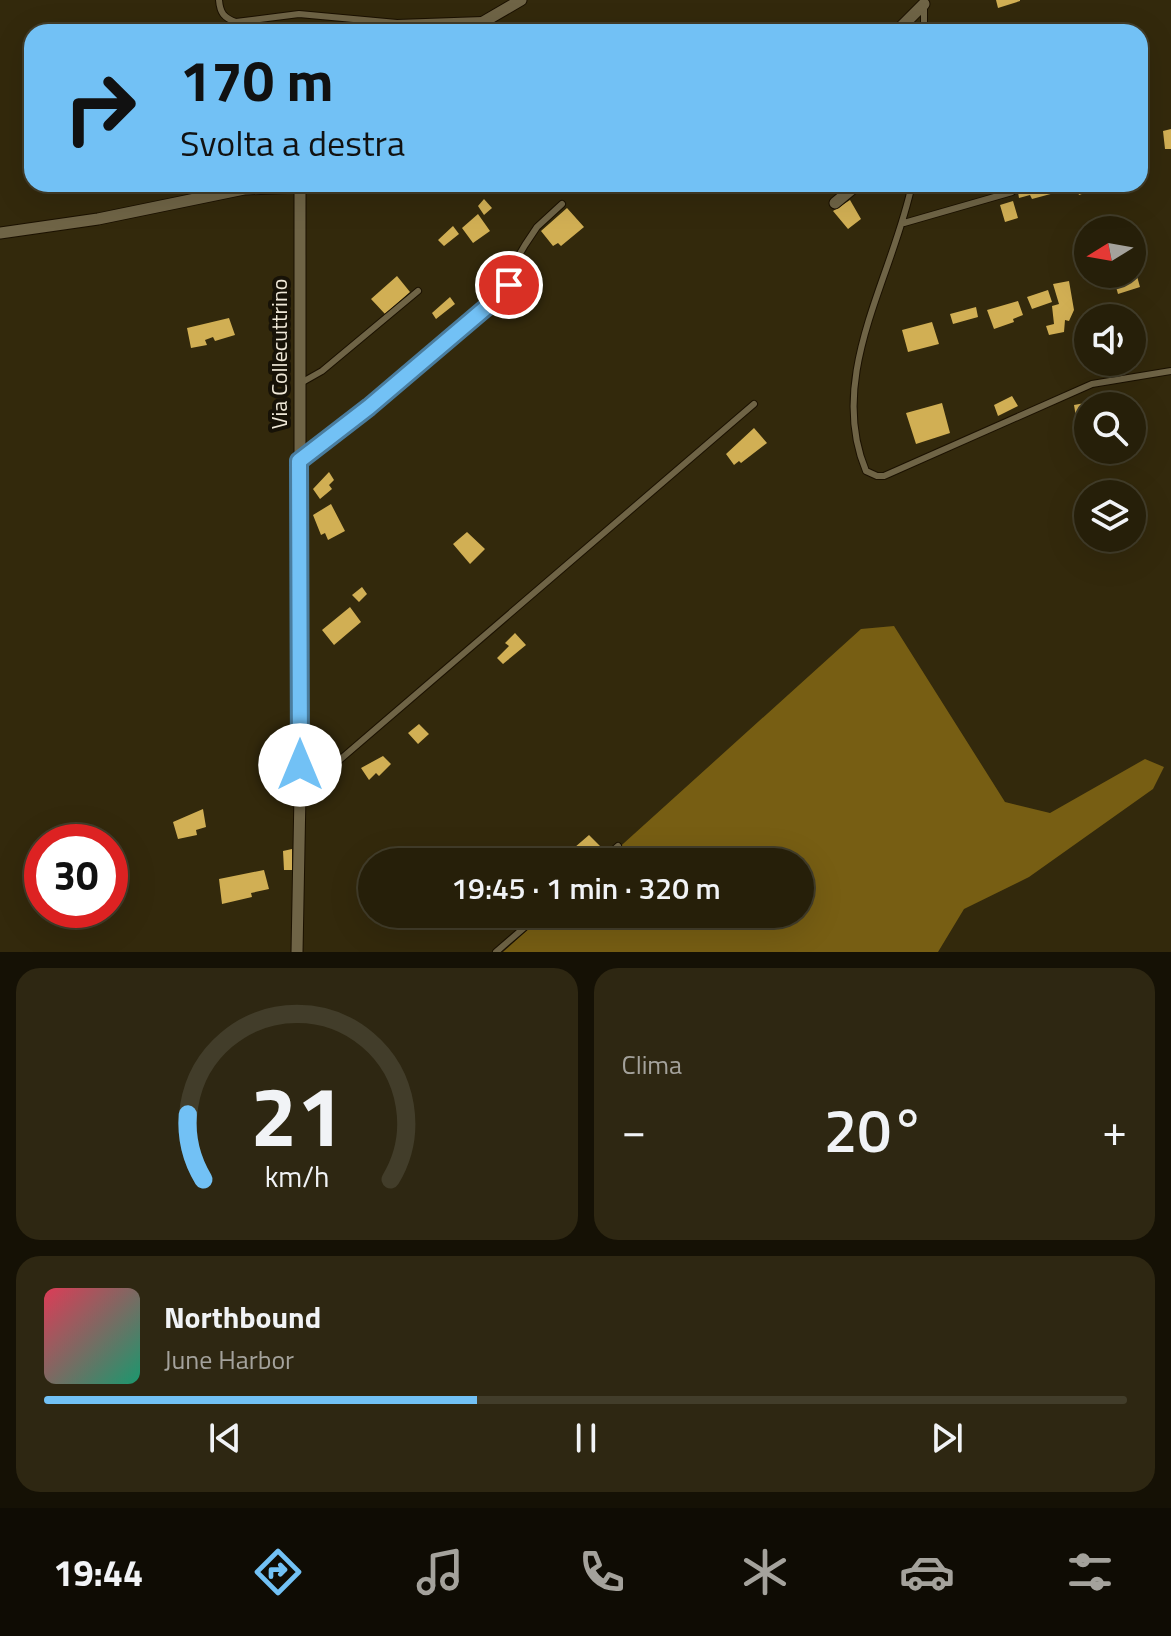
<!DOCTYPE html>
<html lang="it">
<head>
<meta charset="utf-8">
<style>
  :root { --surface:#261f09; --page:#2e2712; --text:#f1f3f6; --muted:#a4a29c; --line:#423d2a; --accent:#72c1f5 }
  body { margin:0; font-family:"Titillium Web",sans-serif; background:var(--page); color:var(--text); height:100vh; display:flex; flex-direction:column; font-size:30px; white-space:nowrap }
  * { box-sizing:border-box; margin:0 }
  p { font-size:26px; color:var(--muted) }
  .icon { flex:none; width:44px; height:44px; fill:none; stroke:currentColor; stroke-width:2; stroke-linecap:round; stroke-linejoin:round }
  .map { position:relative; height:952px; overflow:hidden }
  .details { display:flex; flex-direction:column; gap:16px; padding:16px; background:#151105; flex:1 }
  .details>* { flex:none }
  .top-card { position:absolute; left:24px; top:24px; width:1124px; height:168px; border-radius:24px; box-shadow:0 8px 32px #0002,0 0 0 2px var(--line); background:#72c1f5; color:#111; overflow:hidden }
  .needle { width:52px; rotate:259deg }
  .tools { position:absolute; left:1074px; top:216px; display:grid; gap:16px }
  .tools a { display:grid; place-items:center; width:72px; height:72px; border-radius:50%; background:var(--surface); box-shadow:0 8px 32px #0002,0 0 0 2px var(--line); font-size:40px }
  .speed { position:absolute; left:24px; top:824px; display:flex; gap:16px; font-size:40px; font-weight:700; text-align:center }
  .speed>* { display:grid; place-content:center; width:104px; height:104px; border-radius:50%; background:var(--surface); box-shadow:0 8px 32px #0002,0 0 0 2px var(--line); line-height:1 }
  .speed .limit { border:12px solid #d22; background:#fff; color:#111 }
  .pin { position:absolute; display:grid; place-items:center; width:68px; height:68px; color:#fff; margin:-34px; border:4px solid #fff; border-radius:50%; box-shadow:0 2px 8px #0007 }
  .me { position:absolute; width:88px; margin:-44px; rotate:0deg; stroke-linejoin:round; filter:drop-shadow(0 0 6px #0008) }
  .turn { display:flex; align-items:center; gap:28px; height:168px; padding:0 24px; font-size:36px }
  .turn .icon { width:104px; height:104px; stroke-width:2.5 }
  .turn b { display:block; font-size:56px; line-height:68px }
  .big { font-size:60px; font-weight:600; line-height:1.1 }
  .details .widget { flex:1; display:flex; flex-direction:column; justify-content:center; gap:12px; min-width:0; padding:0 28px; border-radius:24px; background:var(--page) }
  .details .dial { align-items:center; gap:0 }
  .dial svg { height:208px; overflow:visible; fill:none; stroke:var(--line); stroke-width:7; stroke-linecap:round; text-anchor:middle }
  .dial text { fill:var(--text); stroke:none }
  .song { display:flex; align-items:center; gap:24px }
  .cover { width:96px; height:96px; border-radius:12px; background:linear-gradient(135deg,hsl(350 70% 55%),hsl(160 70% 35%)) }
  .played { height:8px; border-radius:4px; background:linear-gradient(90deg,var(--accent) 40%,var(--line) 40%) }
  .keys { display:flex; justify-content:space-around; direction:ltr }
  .heat { display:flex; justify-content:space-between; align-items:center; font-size:44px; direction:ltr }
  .details .tiles { flex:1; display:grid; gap:16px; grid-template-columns:1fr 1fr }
  .widget:last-child { grid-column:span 2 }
  .trip { position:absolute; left:358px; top:848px; width:456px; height:80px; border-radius:40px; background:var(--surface); box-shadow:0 8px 32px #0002,0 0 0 2px var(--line); font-weight:600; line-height:80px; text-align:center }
  .dock { display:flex; height:128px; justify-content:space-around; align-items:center; background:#0f0c04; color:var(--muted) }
  .dock .icon { width:56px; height:56px }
  .dock .on { color:var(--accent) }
  .dock b { font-size:36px; color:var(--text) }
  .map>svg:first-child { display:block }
  .forest { fill:#775e13 }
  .building { fill:#d1af54 }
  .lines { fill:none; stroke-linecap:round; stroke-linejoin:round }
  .service-casing { stroke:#1b1100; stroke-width:8 }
  .minor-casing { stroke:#1b1100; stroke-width:13 }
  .service { stroke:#6f6446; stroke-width:6 }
  .minor { stroke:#6f6446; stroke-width:11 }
  .route-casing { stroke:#4a7d9f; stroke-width:20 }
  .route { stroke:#72c1f5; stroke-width:14 }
  .labels { text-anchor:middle; stroke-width:8; stroke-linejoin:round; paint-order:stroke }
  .street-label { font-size:22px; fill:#f0e9d9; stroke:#171207 }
</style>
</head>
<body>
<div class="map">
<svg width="1171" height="952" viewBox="0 0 1171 952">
  <rect width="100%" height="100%" fill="#33290c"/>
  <path class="forest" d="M894,626L1005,802L1050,813L1145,759L1164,767L1153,789L1029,877L964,909L938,952H503L545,914H800V862H603L861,629Z"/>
  <path class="building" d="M996,0H1020V1L998,8Z
    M1171,129V149H1165L1163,131Z
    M1025,184H1056L1058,192L1032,199L1030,195L1019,198L1017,186Z
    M1075,184H1091L1093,190L1079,195Z
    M484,199L492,208L484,215L478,206Z
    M850,200L861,219L848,229L833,211Z
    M1013,201L1018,218L1005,222L1000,205Z
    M567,208L584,227L561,246L558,243L553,246L541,231Z
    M478,214L490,231L473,243L462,228Z
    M453,226L459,234L444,246L438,240Z
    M1135,269L1140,287L1118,294L1113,276L1132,274Z
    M397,276L410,292L385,314L371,299Z
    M1069,281L1074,310L1069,321L1065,320L1064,332L1049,335L1046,326L1054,324L1052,306L1059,304L1053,284Z
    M1048,290L1052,302L1032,309L1027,297Z
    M450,297L455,304L436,319L432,313Z
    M1018,301L1023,315L1013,319L1014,322L994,329L987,310Z
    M976,307L978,317L953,324L950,314Z
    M229,318L235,335L215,341L213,337L205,340L207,345L191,348L187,328Z
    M932,322L939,344L908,352L902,330Z
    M1012,396L1018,406L998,416L994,405Z
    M1096,401L1097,406H1088V452L1082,453L1074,405Z
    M942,403L950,433L916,444L906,413Z
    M754,428L767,443L741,463L739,461L734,465L726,454Z
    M329,472L334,480L329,485L332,489L320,499L313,489Z
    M331,504L345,531L328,540L325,533L321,535L313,515Z
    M467,532L485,549L470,564L453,544Z
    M362,587L367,594L359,602L352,595Z
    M350,607L361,622L334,645L322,630Z
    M515,633L526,645L503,664L497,658L509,646L505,643Z
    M419,724L429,734L418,744L408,733Z
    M383,756L391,764L379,776L376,773L369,780L361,768Z
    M203,809L206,827L196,830L197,835L178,839L173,822Z
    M589,835L606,852L592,862H573L567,854Z
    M292,849V870H284L283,851Z
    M264,870L269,889L251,893L252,897L222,904L219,879Z"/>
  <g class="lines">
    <defs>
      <path id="service" d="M219,0C220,13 224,18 236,22L299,14L397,23L483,20
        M924,32V8
        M912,184C893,277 826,376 866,471L877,476H884L1092,384L1171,371
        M904,223L1012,192
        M299,384L322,371L418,291
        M299,461L313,453L489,305L509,285L515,262L525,245L537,227L562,204
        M300,794L754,404
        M600,862L618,846
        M496,952L540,914"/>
      <path id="minor" d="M466,32L521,0
        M896,32L924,4
        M835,203L858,184
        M0,233L98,219L244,189L300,187
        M297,952L300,794V187"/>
    </defs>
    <use href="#service" class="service-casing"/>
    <use href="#minor" class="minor-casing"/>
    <use href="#service" class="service"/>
    <use href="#minor" class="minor"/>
  </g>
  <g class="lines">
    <defs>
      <path id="route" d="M300,765L299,461L369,407L489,305L509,285"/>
    </defs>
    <use href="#route" class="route-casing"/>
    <use href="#route" class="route"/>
  </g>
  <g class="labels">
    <g class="street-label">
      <text transform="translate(279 354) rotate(-90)" y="8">Via Collecuttrino</text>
    </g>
  </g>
</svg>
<div class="tools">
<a><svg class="needle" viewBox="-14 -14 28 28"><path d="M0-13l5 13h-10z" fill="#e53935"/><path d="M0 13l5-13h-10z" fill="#a4a29c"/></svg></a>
<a><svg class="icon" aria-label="sound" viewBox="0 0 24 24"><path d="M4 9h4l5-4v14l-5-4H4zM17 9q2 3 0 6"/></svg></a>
<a><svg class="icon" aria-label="search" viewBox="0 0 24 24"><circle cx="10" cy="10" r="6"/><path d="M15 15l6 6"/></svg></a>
<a><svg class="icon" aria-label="layers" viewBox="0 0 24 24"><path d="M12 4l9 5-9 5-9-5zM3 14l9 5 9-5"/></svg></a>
</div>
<div class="speed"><div class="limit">30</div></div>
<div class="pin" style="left:509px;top:285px;background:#d93025"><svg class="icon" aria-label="arrive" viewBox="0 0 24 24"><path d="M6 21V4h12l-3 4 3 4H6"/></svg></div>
<svg class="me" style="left:300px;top:765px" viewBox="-20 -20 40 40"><circle r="19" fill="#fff"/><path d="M0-13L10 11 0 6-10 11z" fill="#72c1f5"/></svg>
<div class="trip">19:45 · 1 min · 320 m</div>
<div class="top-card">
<div class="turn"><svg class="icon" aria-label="right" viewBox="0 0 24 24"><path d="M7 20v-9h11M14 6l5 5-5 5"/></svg><div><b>170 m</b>Svolta a destra</div></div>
</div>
</div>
<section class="details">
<div class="tiles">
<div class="widget dial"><svg viewBox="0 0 100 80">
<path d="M14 69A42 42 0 1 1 86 69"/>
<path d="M14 69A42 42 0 0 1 8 44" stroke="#72c1f5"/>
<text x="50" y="56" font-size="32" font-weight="700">21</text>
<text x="50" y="72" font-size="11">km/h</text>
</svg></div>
<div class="widget"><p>Clima</p>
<div class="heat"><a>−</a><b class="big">20°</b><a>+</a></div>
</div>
<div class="widget">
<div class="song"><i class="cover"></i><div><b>Northbound</b><p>June Harbor</p></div></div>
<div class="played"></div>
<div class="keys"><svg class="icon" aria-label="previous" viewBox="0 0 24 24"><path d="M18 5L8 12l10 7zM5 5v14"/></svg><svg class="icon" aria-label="pause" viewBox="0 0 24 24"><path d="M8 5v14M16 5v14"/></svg><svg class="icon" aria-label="next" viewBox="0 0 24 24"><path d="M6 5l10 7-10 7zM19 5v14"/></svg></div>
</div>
</div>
</section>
<nav class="dock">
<b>19:44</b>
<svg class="icon on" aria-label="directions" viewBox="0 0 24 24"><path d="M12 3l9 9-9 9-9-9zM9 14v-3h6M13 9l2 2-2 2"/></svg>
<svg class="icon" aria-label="music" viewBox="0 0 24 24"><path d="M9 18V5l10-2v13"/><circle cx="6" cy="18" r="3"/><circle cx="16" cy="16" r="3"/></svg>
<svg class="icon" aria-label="phone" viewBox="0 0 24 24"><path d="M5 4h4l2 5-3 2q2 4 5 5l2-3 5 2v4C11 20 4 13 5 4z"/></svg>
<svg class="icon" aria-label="climate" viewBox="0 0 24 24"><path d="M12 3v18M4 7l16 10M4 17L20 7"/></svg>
<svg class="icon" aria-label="car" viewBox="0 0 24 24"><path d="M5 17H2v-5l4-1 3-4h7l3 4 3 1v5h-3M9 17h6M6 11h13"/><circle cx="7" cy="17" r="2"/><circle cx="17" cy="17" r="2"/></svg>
<svg class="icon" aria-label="filters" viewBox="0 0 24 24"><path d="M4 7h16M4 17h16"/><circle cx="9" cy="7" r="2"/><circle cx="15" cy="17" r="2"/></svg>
</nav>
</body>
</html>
